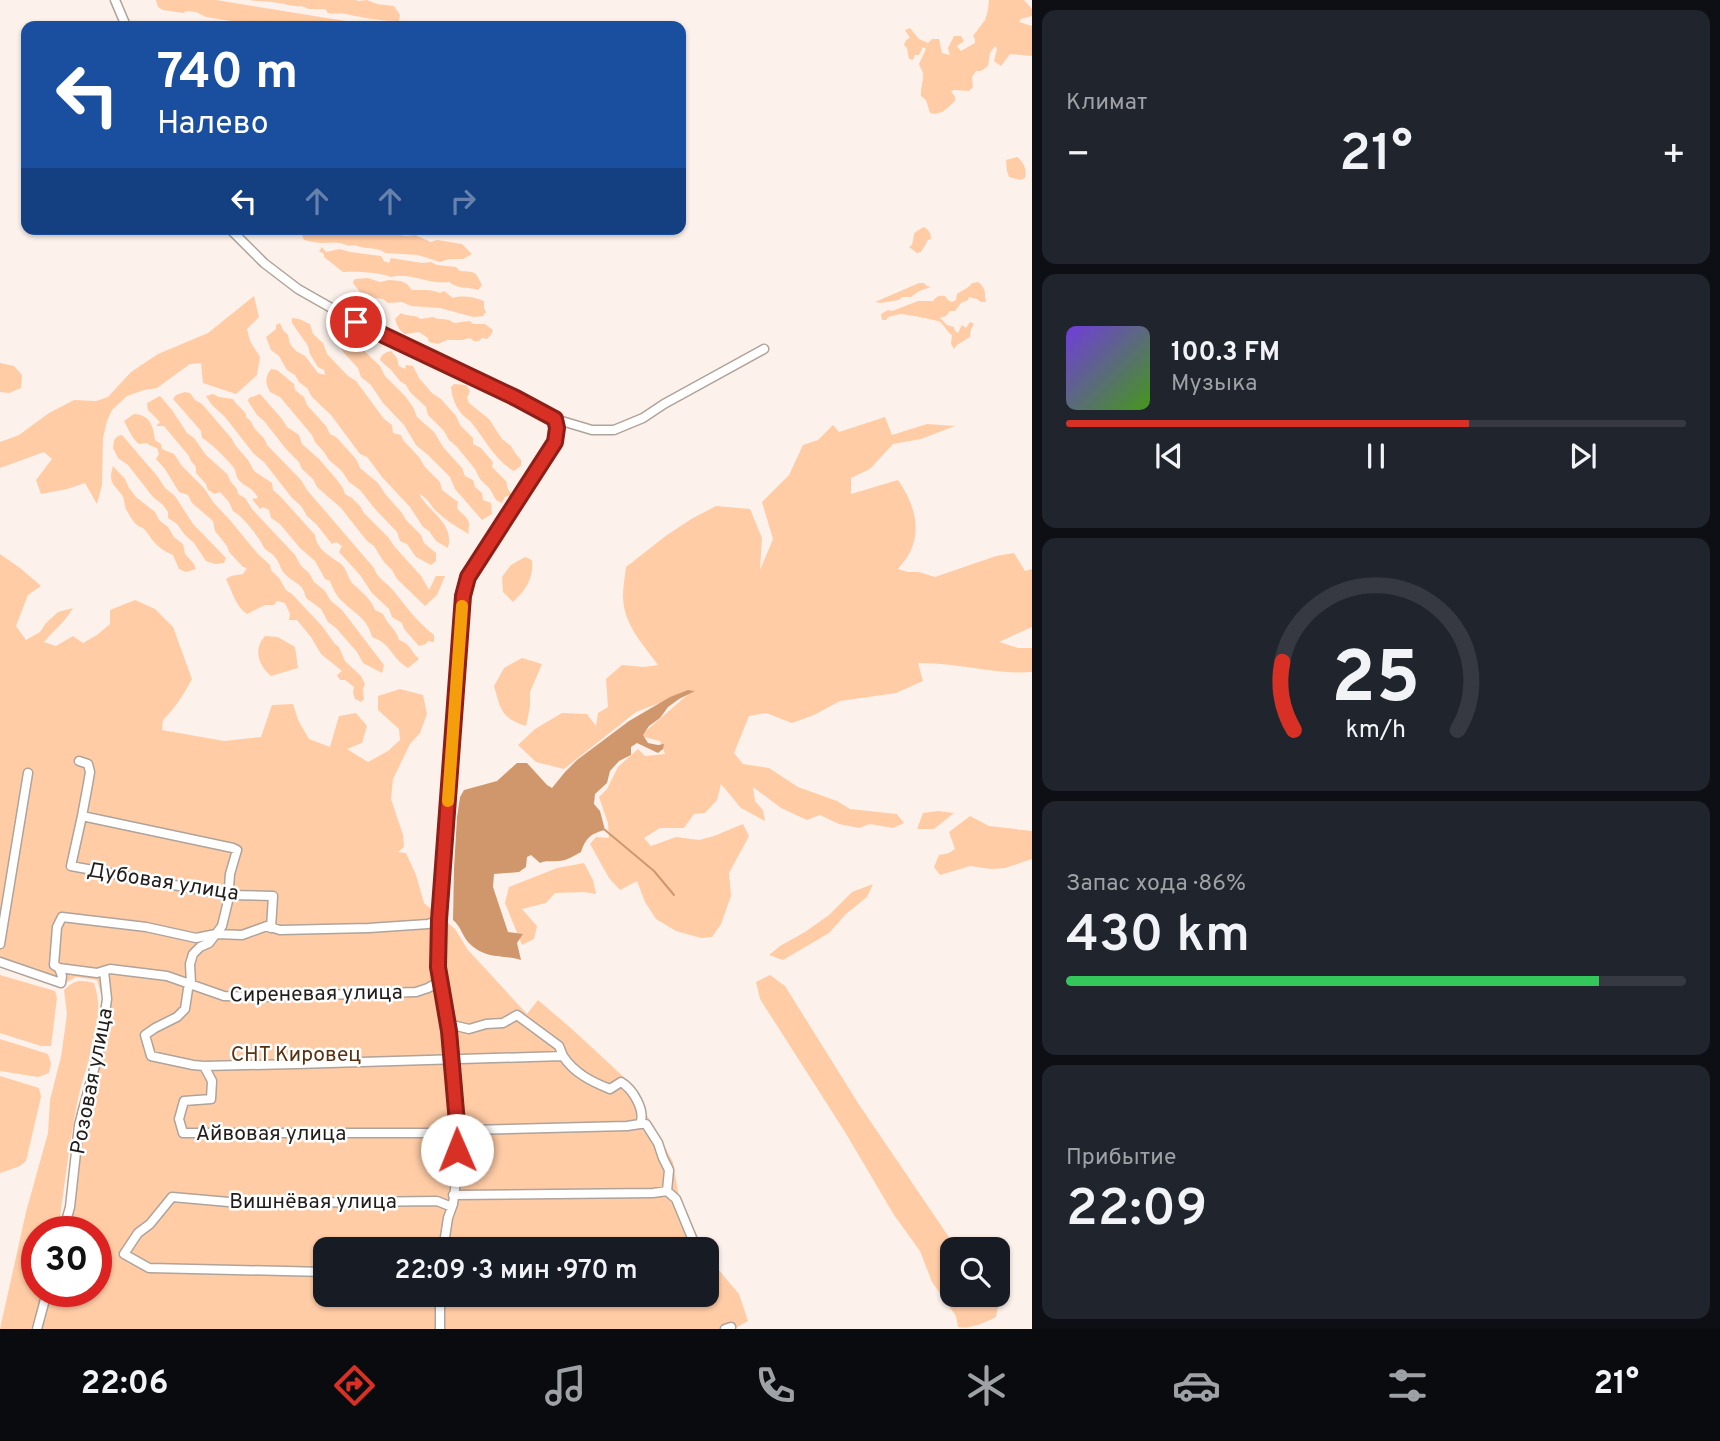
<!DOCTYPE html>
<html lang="ru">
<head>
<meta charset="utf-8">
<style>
  :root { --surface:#171b24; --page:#20242c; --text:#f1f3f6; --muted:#9ea1a6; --line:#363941; --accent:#d93025 }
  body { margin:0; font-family:Overpass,sans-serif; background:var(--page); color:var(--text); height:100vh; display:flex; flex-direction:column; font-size:26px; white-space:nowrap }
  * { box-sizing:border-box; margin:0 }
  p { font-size:23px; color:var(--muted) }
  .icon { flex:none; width:38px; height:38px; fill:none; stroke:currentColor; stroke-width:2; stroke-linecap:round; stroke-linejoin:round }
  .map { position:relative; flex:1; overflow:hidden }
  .details { display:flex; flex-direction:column; gap:10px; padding:10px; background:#0d0f14; width:688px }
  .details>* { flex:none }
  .hud { position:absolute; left:21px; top:21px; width:665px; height:214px; border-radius:14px; box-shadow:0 2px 5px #0004; background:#1a4fa0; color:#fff; overflow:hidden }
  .buttons { position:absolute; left:940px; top:1237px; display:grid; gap:14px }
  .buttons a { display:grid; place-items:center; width:70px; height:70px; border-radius:14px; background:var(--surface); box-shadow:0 2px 5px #0004; font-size:35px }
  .speed { position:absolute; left:21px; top:1216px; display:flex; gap:14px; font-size:35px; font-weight:700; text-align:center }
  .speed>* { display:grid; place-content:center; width:91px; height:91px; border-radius:50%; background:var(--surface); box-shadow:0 2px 5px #0004; line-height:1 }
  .speed .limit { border:10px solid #d22; background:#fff; color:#111 }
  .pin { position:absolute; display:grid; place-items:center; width:60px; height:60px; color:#fff; margin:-30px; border:4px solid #fff; border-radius:50%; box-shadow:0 2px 7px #0007 }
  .me { position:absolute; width:77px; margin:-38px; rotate:359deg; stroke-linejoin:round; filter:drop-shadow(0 0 5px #0008) }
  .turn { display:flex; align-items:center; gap:24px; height:147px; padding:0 21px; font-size:32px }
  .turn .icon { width:91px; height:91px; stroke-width:2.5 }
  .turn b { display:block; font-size:49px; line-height:60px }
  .lanes { display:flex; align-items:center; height:66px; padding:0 21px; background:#0003; justify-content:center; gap:35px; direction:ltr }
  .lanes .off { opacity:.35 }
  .big { font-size:52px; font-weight:600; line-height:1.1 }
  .details .card { flex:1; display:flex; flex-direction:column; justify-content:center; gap:10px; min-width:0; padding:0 24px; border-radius:14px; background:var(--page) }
  .details .dial { align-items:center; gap:0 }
  .dial svg { height:182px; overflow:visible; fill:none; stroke:var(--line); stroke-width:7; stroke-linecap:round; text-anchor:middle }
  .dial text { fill:var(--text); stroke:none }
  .song { display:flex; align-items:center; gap:21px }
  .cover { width:84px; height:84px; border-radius:10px; background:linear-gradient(135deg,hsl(260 70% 55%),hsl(100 70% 35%)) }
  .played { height:7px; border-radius:4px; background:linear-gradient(90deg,var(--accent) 65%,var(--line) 65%) }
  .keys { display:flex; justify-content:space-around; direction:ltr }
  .heat { display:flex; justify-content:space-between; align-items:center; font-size:38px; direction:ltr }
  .charge { height:10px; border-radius:5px; background:linear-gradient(90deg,#34c759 86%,var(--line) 0) }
  .trip { position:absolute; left:313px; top:1237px; width:406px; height:70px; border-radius:14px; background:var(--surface); box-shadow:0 2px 5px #0004; font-weight:600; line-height:70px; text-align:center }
  .dock { display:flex; height:112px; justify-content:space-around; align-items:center; background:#090b0e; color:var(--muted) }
  .dock .icon { width:49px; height:49px }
  .dock .selected { color:var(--accent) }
  .dock b { font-size:32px; color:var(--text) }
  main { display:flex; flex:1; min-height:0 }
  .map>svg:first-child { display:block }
  .green { fill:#ffcca6 }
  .water { fill:#d1976c }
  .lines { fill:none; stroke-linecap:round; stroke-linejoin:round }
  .stream { stroke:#d1976c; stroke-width:2 }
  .street-casing { stroke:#afa39a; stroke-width:11 }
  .street { stroke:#fff; stroke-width:8 }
  .route-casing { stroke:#8d1f18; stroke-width:18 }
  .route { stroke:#d93025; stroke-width:12 }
  .slow { stroke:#f59e0b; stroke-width:12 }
  .labels { text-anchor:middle; stroke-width:5; stroke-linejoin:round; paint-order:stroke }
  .street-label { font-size:21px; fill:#221d1a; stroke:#fff }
  .park-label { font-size:21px; fill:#593211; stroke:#fff }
</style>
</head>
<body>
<main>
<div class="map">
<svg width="1033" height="1329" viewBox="0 0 1033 1329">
  <rect width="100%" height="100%" fill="#fdf2eb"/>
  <path class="green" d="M156,0H216L376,26H244L232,21L206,17L196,12L187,11L183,13L163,10L158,7Z
    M249,0H356L358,1L367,0L377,4L394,6L400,15L399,21C382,21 363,18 346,14C339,13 334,14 328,13L325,9H309L301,6C294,7 286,4 278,3C270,1 258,2 249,0Z
    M989,0H1024L1032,9V16L1021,19L1019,22L1032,26V56L1010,54L1001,66L994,61L997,49L995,46L990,53L988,66L981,71H976L972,77L973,87L969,91L955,90L951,91L955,97V101C947,108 942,116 930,113L926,100L921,96C920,88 924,81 923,73C922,70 920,67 919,64L926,49L923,47L919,55H915L913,60L909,59L907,48L904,45L906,40L910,38L905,30L910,28L919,39L928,43L932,39H939L942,53L950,55L948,48L954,36H961L964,41L957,46L961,51L975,43V39L973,36L985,20L988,10Z
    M1017,157C1024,162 1027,170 1025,178L1020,180L1009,177L1007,171L1006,160Z
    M924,227C929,231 931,232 931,239L928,240L921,252L917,253L909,247L912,245C916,231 910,235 924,227Z
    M303,229H364L379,234L384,233L407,236L415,235L431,242L437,240L462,244L472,254L463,259H449L440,262L418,255L385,253C377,246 364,250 355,245L349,246C341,242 333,242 323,243C317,243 310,241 304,240L302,235Z
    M322,247L326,252L340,249L350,252L381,256L384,261L389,263L391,258L422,263L431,262L437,265L456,267L460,271C476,272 475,271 482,285L478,290C466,286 460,290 449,282C428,285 410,272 391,277C381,272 354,271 343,272L324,257V254L319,251Z
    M368,278L380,282L389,280L401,281L407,284L412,290C421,290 432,289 440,293L444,291L453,298C462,295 475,297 484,301V308L486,312L483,316L473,317L440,308L411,306L402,302L388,303L383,299L363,296L353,283L354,280L355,279Z
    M978,282C987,289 984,293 986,302H981L977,299L969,297L968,300L961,303L955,311H950L946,316L940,318L947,325L954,327L955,331L958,333L962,325L966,328L970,322L974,324L971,329L970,337L957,345L954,349L951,344L952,335C947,332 945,326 940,322C937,320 905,314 900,314C896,315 892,316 888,317L886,320H882L881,314L888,310L892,311L918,301H933C936,296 940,295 945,296L948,300L952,302L956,300L957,294C962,290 968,289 972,283Z
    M919,283H924L927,286L931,287L919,291L911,297H902L899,300C890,301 884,304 875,302Z
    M254,296L259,317L247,329L250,341L260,357L257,375L236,394L203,383L201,363L190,364L157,388L144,390L127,396L112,410L107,421L103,438L102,485L97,504L85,483L67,489L41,494L36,480L52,459L44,452L0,468V442L19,435L49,413L74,400L96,401L108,397L131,372L158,354L208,333Z
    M350,298L356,300L361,298C370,304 369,311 374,319L370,322L362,318L361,313L351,311Z
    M401,313C408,317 414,314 421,319L433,317C440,321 447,317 454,323L470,321L473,324H485L493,330L491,335L487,339L482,338L479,341H474L470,338L462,340H447L438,344L429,342L428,338L419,332L405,334C399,330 397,326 395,319Z
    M292,318L299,319L310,324L313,334L323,343L327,354L348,376L356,381L384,419L392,425L393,433L401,435L403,440L419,457L425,467L440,482L442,490L458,502L457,508C461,514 470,518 469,525C469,528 468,531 469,534C458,528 444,519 435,510C429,503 428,498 419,494C429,512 455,524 448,548L436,541L429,531L423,527L410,507L382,477L367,457L360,454L331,415L312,397L307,388L299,382L295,375L287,370L279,356L271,350L266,337L276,329V325L280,323L283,330L288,335L290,344L296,351L305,356L318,373L325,375L324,370L318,367L310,354L308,346L292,323Z
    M344,335L354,341L380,366L385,376L405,396L413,407L417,417L434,432L443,447L462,468L465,476L473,480L475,487L482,493L483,500L491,503L492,514L482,520L455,489L450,477L428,455L416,445L404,425L383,403L371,385L361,377L358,368L344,353L337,341Z
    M391,351L397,358L399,366L405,369L406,365L413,366L419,378L432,393L441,399L456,416L460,425L473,438V444L481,448L493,462L492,467L506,481L508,489L512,495L505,497L502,503L496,500L490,489L480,479L475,469L457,447L449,440L444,431L428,415L426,407L410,392L406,385L400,381L391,370L380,360C381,354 386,352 391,351Z
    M0,363L14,366L22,375L21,388L9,393L0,392Z
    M271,369L277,370L294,384L295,390L304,397L307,405L326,426L330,434L336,437L356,459L360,468L378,483L386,495L402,513L406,520L421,535L424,543L436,553V561L431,565L416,557L407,544L400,541L397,532L375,509L360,490L349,482L342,471L329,460L324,452L315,442L312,435L280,397L270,392C265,383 265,377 271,369Z
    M454,384L466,385L470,391L467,398L469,403L489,419L502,439L511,446L515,453L521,460V466L514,471C495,461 484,437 470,421C459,414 452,401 451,387Z
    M185,392L190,393L195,400L202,404L232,439L235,445L248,460L254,471L272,483L273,490L280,496L315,535C317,550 330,556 341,564C347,569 348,579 353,584C361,591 371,599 375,610L383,614C387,624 397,630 399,640C410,643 411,652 419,659L408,668C391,658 392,644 372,637C368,619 354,613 342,601C336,596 333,588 330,581L325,579L315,561L300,548L280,524L271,518L269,510L263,507L260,509L252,499L258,498C253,487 244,487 238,479C236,476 236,471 234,468C228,460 210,442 202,438L201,431L173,399L176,395Z
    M213,394L219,397L233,399C237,406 242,408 246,414V417C252,421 251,423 255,429C260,435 265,437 267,445L301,480L307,490L374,568C377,578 386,582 392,589C405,605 417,622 434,635V642L428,641L426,644L419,646L404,629L402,623L392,617L389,609L372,593L360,575L339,552L342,546L336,542L332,544L317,525L307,516L301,506L292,498L264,462L254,454L225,417L211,404L206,396Z
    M260,394L282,419L287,427L299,435L302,444L319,459L337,480L343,488L345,494L352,498L360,506L364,513L388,537L394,546L421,576L429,590L436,576H445L437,595L425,606L397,579L392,570L384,562L374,546L367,541L341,508L317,487L313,479L302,469L299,462L286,449L264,421L257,415L248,401L249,398Z
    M160,396L172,410L187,433L194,438L206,455L227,474L231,482L237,489L238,494L245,498L252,509L295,555L301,566L309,573L314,582L325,591L331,601L342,610L384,665L382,673L363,663L357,652L336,628L328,622L321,609L306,598C303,582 294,584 285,574C281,571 280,564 277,560C273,553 270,553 265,549C264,548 260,540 259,539C253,530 242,516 233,511L229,502L220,492L215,494L208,490L206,484L196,473V467L191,461L189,456L164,426H156L160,422L148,410L147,403Z
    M134,414C150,415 153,425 155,440L161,444L162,449L174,454L182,466L204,488L213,502L229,519L257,553L270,565L271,570L279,578L286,590L292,594L322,626L335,644L339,647L345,661L361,676L365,684L363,689L364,699L361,702L355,699L353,692L354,687L345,680H340L337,675L342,671L321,654L311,637L297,620H289L290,614L285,603L277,601L274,605H265L247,614C236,607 232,591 226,579L231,576L243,574L247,568L243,567L229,552L227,546L215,531L213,521L192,503L188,495L179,492L165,469L156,459L159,454L157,448L151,446L147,443L139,444C132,439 128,428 124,421Z
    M885,417L892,435L927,424L955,426L921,439L893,444L870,469L851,478V494L898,480C914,503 923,530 908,556C905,560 901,565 898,569L908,572H919L935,577L996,556L1014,553L1025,571L1032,569V627L999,642L1018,648H1032V672C994,675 957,662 918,663L923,681L896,693L840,701L814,715L792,723L766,713L749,716L734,753L743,764L769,768L798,787L837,801L850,809L897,814L904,823L893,828L870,824L859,828L839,824L820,815L807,820L781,808L753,787L755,801L763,810L765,821L741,808L721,784L717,800L705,813L694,814L684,828H660L644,838L651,846L676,837L699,840L714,836L743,824L749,836L729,873L731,896L721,924L712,937L701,938L676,931L656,919L645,902L637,881L620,890L609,878L590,844L596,837L609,838L608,823L599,797L607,789L618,767L638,749L645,756L665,754L660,741L640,736L693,690L636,712L564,769L536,762L518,745L535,729L562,713L587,714L596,726L598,713L608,707L606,679L622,665L644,667L658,665C643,644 623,624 623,596C623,586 625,577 626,567L667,535L693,518L716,506L750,509L762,538L760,570L773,539L762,502L789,475L803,445L818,440L833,425L839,432Z
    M122,435L158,477L165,488L175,496L193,524L226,558L224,563L215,564L206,561L194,543L185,535L177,524L168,518V512L163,505L153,497L128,465L118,458L113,448L114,440L118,436Z
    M113,466L125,479L129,488L136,497L155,512L159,520L168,527L174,537L183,544L185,554L194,564L196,569L186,572L179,569L173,555C157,548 155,543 145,530C139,524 142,530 136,524C133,522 129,514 127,511C124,506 125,500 122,495C113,483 108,483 113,466Z
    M0,554L20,568L41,586L28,595L16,626L26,640L40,632L46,623L58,612L73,608C65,622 54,630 44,642L56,646L73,636L83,643L97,635L110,624V610L135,600L155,609L173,627L192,679C184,694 175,708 163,720L162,730L224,741L261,737L272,705L293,704L298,720L309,739L330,747L339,716L356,713L367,726L362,743L347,749L368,762L388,751L400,740L399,729L378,710V696L400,689L423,695L427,714L420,733L410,744L393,779L391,799L403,835L404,847L398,852L406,853L416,875L424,903L455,929L468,950L527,1014L538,1000L573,1030L628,1081L673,1162L678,1192L703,1249L326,1250V1295H707V1256L739,1294L748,1321L734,1329H32L35,1316L31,1329H0L26,1212L48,1133L50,1100L61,1057L67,1014L64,990C75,979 81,980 94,983C108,1023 84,1065 77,1104C69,1146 64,1189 58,1232H37V1292H96V1232H61L67,1216L68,1178L77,1110L98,1041L103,1000L97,980L76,977L60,986L0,966Z
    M525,557L532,560C534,578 526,590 513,602L503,592L502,577L511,565Z
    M265,636L278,637L295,647L298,668L271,676C258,665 253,649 265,636Z
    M522,658L542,664L530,692V707L526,726C501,718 501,710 494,686L504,668Z
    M938,811L954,813L934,829H917L923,813Z
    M970,816L989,826L1032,831V859L1005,868L991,869L970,866L940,875L934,867L939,855L949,853L955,849L949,832Z
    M584,863L593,880L596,894L584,892L555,893L546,903L522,909L537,926L534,939L522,945L505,903L509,887L557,868Z
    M873,884L867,897L846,914L829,933L783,960L769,955L780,946L805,932L829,915L852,892Z
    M0,975L55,991L57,998L51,1046H41L0,1033Z
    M770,975L785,986L858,1103L957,1249L952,1250V1295H988L998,1307L996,1317C984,1323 971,1329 958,1327L956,1316L932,1282L920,1251L894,1215L845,1132L760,999L756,982Z
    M0,1039L48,1054L51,1063L49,1073L38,1077L0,1071Z
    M0,1076L39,1088L41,1097L26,1161L20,1166L0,1173Z"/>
  <path class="water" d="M688,690L695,691L679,699L668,707L660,718L649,726L643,735L648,743L658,745L664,744L663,749L658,753L637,743L631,747V755L619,761L610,771L607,783L595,794L594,804L600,811L605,830C591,833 585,839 581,852C574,856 566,861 558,861C551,862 547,860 540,863L531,855L527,857L526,867L519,872L494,874L493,887L508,932L523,934L517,943L521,960C501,954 486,960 469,943C462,936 461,926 453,920L454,868L457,817L460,797L464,790L497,781L517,763H527L547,785L552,788L565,772L577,760L629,721L670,697Z"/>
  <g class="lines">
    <path class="stream" d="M605,830L654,871L674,895"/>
    <defs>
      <path id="street" d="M115,0L126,26
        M230,229L264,263L298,289L356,322L516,398L555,419L592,430H614L643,418L664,404L764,349
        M79,761L88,764L90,772L88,784L82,816L233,848L237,850L230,874L228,901L222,926L209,943L200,947L193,954L190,964L191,984L188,989L185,1009L177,1017L155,1028L145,1035L151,1056L193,1065L204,1066L296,1064L563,1056L559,1046L517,1015L503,1023L486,1024L469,1029L448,1024
        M82,816L71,866L228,895L273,896L271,928
        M439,920L428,924L369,928L280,930L267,926L242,935L216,934L196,938L146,927L62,917L57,927L54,965L59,968L97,973L110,969L167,976L224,996L262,997L416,992L428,988L440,981
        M0,944L28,773
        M0,962L61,983L62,976L59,968
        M204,1066L212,1081L211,1099L184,1101L179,1119L183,1133H456
        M456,1128L470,1130L627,1126L640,1124
        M667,1191L676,1199L697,1250
        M453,1195L653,1193L667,1191L669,1170L663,1158L658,1143L646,1124H640C646,1111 633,1089 621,1082L610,1089C592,1082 574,1073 563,1056
        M63,1232L70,1207L79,1125L100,1047L107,999L104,971
        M443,1250L448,1218L453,1204L458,1166L457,1123L449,1031L438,967L439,920L463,596L469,577L555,442L557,428L555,419
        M326,1272L149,1268L124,1254L138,1233L150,1224L172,1197L240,1203H278L437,1201L452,1207
        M37,1329L47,1292
        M440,1329V1295
        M725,1329L731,1327"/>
    </defs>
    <use href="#street" class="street-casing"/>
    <use href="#street" class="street"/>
  </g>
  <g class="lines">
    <defs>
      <path id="route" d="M356,322L516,398L555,419L557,428L555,442L468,577L463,596L439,920L438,967L449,1031L457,1123V1150"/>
    </defs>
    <use href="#route" class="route-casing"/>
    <use href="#route" class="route"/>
    <path class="slow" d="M448,801L462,606"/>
  </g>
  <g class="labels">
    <g class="street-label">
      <text transform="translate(163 881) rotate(9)" y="7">Дубовая улица</text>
      <text transform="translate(316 993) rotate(-1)" y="7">Сиреневая улица</text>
      <text transform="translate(91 1081) rotate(-79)" y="7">Розовая улица</text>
      <text x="271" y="1140">Айвовая улица</text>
      <text x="313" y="1208">Вишнёвая улица</text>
    </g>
    <g class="park-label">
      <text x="296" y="1061">СНТ Кировец</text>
    </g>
  </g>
</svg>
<div class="buttons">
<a><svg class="icon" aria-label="search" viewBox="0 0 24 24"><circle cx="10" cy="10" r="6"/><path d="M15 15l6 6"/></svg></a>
</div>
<div class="speed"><div class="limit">30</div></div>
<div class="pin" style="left:356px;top:322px;background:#d93025"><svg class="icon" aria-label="arrive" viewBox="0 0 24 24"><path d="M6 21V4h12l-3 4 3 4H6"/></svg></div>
<svg class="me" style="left:457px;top:1150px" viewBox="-20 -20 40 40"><circle r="19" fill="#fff"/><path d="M0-13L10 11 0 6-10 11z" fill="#d93025"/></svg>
<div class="trip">22:09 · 3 мин · 970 m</div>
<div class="hud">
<div class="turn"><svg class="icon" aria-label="left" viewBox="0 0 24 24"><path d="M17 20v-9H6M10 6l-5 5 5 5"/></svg><div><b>740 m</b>Налево</div></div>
<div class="lanes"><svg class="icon" aria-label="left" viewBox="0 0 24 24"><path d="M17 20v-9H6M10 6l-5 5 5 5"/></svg><svg class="icon off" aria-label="ahead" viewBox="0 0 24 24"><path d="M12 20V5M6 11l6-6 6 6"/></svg><svg class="icon off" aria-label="ahead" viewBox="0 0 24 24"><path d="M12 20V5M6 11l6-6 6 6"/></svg><svg class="icon off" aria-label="right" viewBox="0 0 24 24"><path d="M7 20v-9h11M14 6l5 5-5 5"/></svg></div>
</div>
</div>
<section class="details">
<div class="card"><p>Климат</p>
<div class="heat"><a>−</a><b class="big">21°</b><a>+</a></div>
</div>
<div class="card">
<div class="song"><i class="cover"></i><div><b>100.3 FM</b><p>Музыка</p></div></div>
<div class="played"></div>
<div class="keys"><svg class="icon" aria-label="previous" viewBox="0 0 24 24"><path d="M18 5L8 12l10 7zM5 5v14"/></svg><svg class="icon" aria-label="pause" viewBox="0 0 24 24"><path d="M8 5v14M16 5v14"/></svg><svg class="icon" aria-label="next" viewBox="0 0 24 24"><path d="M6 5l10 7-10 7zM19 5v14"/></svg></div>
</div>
<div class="card dial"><svg viewBox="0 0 100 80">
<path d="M14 69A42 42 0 1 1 86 69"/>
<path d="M14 69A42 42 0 0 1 9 39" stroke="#d93025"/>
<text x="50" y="56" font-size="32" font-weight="700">25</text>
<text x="50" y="72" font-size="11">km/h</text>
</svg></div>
<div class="card"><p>Запас хода · 86%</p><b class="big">430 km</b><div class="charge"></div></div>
<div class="card"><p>Прибытие</p><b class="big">22:09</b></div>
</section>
</main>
<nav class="dock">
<b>22:06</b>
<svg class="icon selected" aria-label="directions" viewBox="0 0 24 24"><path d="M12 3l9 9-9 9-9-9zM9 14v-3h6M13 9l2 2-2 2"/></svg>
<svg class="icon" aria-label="music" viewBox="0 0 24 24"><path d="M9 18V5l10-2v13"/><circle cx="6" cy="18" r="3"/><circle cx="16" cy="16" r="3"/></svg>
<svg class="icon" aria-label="phone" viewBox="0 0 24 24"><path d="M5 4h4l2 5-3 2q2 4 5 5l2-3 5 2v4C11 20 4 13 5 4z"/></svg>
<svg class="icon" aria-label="climate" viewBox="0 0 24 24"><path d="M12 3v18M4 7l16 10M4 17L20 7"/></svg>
<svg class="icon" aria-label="car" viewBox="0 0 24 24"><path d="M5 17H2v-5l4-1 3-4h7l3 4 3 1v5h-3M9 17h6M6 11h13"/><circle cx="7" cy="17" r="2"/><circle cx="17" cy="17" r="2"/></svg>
<svg class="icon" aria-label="filters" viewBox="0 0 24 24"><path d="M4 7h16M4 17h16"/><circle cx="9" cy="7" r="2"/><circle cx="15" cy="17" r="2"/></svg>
<b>21°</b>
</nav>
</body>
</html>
